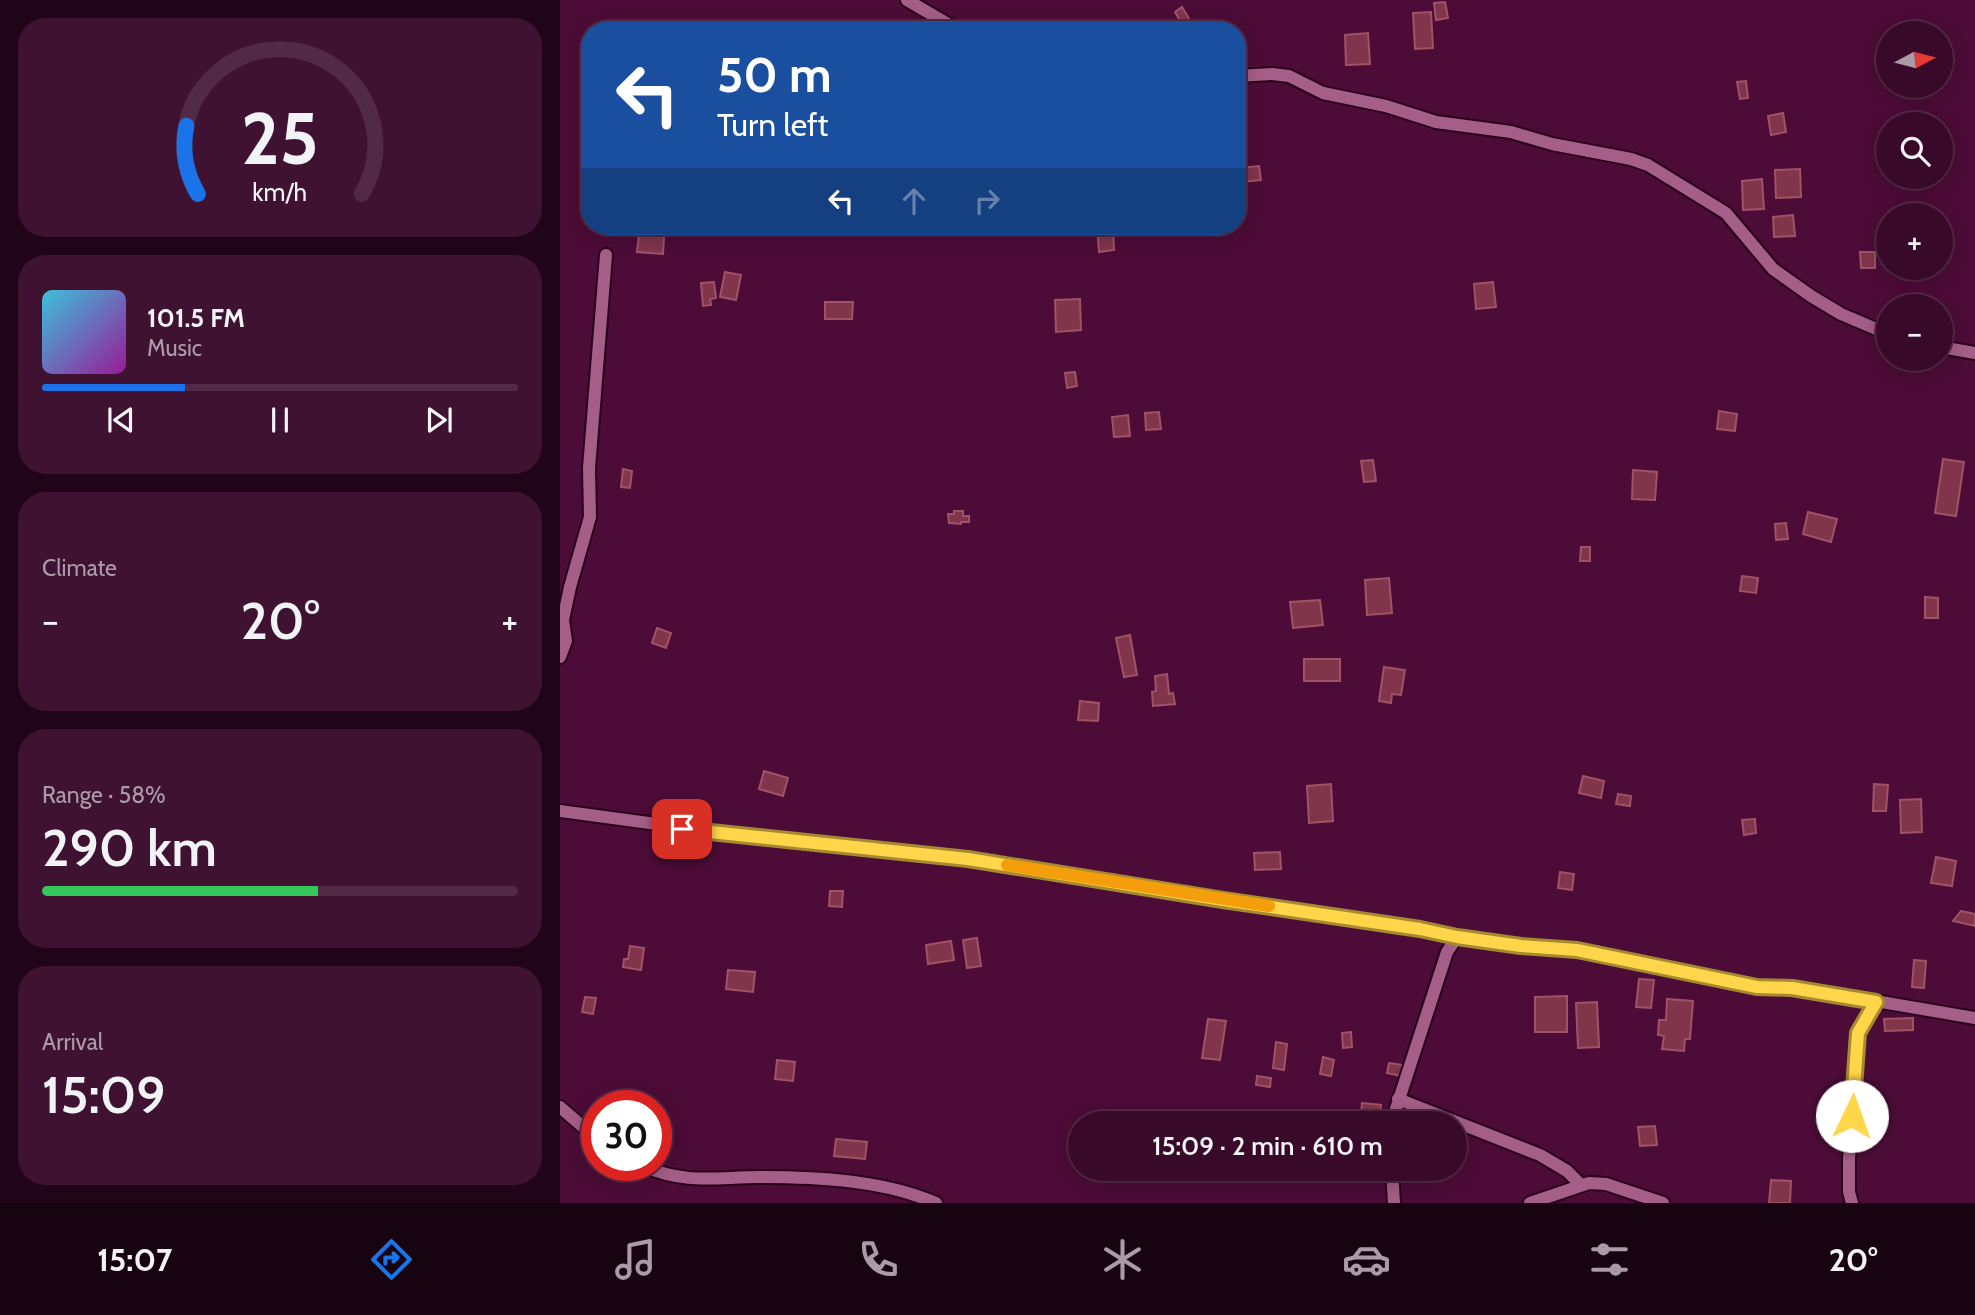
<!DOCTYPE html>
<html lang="en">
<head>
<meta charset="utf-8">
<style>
  :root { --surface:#390929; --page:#401231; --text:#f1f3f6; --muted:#ab9aa8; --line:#532a46; --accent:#1a73e8 }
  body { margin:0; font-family:Cabin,sans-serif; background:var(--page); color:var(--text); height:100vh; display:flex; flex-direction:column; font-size:26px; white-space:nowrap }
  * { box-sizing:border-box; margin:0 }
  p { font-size:23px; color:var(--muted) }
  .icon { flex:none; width:38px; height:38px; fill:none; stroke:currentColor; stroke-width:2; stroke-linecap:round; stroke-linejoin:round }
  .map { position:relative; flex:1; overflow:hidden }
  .sheet { display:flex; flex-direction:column; gap:18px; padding:18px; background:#1f0517; width:560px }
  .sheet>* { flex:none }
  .top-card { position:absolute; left:21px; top:21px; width:665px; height:214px; border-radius:28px; box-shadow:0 4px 18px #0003,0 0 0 2px var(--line); background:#1a4fa0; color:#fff; overflow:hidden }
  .needle { width:46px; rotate:83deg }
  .fabs { position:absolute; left:1316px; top:21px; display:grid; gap:14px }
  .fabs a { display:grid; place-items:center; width:77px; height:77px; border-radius:50%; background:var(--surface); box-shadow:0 4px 18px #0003,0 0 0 2px var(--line); font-size:35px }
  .speed { position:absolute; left:21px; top:1090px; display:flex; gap:14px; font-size:35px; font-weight:700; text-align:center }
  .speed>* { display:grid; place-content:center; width:91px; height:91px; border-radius:50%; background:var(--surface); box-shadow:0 4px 18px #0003,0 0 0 2px var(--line); line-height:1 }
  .speed .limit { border:10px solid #d22; background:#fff; color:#111 }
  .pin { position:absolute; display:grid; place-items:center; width:60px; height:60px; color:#fff; margin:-30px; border-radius:14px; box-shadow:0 4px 10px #0006 }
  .me { position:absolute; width:77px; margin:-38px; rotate:3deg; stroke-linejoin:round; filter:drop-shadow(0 0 5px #0008) }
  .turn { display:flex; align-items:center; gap:24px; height:147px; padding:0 21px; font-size:32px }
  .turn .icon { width:91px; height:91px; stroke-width:2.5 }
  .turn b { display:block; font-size:49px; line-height:60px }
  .lanes { display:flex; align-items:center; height:66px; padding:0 21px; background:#0003; justify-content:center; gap:35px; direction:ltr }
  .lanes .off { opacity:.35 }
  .big { font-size:52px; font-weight:600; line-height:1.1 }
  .sheet .tile { flex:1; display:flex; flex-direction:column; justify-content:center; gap:10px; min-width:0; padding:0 24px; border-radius:28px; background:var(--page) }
  .sheet .dial { align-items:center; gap:0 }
  .dial svg { height:182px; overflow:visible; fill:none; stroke:var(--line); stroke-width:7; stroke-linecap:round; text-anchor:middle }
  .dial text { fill:var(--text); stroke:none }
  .song { display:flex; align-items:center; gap:21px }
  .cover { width:84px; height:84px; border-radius:10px; background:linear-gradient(135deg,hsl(190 70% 55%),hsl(300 70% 35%)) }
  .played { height:7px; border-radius:4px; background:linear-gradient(90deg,var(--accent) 30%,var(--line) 30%) }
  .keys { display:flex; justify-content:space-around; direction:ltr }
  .heat { display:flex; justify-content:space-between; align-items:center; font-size:38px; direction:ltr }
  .charge { height:10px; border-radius:5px; background:linear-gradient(90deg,#34c759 58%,var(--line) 0) }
  .trip { position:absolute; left:508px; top:1111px; width:399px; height:70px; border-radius:35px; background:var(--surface); box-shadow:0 4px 18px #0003,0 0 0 2px var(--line); font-weight:600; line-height:70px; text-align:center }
  .menu { display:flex; height:112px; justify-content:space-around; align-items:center; background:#170410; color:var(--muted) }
  .menu .icon { width:49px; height:49px }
  .menu .selected { color:var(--accent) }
  .menu b { font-size:32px; color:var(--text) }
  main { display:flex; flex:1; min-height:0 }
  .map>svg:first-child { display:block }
  .building { fill:#80354b; stroke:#a15267; stroke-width:2 }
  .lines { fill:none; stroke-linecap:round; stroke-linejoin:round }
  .street-casing { stroke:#2b001c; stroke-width:16 }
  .street { stroke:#a45e87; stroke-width:12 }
  .route-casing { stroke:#a68a30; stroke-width:18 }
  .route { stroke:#ffd54a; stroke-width:12 }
  .slow { stroke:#f59e0b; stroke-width:12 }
</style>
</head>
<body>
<main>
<section class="sheet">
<div class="tile dial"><svg viewBox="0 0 100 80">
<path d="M14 69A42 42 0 1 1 86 69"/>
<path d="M14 69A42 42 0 0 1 9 39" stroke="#1a73e8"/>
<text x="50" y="56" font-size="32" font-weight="700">25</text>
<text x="50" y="72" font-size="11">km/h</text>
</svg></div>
<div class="tile">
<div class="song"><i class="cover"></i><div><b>101.5 FM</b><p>Music</p></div></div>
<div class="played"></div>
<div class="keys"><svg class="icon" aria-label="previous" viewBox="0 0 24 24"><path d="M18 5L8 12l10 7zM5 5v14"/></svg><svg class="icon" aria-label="pause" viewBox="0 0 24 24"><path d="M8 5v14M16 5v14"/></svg><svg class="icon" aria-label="next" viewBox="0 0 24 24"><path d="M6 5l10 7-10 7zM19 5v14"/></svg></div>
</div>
<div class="tile"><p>Climate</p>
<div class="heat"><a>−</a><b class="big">20°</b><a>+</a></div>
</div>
<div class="tile"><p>Range · 58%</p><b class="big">290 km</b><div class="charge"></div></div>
<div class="tile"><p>Arrival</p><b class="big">15:09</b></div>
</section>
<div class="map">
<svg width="1415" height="1203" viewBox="0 0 1415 1203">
  <rect width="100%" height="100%" fill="#4c0c37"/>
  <path class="building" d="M885,2L888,18L876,20L874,3Z
    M622,7L630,20L622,24L615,12Z
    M871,12L873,48L855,49L853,13Z
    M808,33L810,64L786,65L785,35Z
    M1186,81L1188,98L1180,99L1177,82Z
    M1223,113L1226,132L1211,135L1208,116Z
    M699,166L701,180L681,182L680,168Z
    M1240,169L1241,197L1216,198L1215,170Z
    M1202,179L1204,209L1183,210L1182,181Z
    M1233,215L1235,236L1214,237L1213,217Z
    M537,226H553L554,250L539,252Z
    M79,234L104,236L103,254L77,252Z
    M1300,252H1315V268H1301Z
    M165,272L181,275L176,300L160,297Z
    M154,282L156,298L150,299L151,305L143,306L141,283Z
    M933,282L936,307L916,309L914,284Z
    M520,299L521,330L496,332L495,300Z
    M265,302H293L292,319H265Z
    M515,372L517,386L507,388L505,373Z
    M1159,411L1177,414L1175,431L1157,429Z
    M599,412L601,429L586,430L585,413Z
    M568,415L570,436L554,437L552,417Z
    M1383,459L1404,462L1396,516L1375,513Z
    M813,460L816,481L804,482L801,461Z
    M63,469L72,471L70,488L61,487Z
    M1073,470L1097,472L1095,500L1072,499Z
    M394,511H403V516H409V522H401V524L389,523L388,514H394Z
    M1248,512L1277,519L1271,542L1243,534Z
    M1226,523L1228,539L1216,540L1215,524Z
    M1021,547H1030V561H1020Z
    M1182,576L1198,578L1196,593L1180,591Z
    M829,578L832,613L807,615L805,580Z
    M1365,597L1378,598V618H1365Z
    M760,600L763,625L733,628L730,602Z
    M97,628L111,633L106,648L92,643Z
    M570,635L577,675L564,677L556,638Z
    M744,659H780V681H744Z
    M824,667L845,670L841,695L832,694L831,703L819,701Z
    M607,674L609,694L613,693L615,704L593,706L592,692L596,691L595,676Z
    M520,701L539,703L538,721L518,720Z
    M204,771L228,778L223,796L199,789Z
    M1023,776L1044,781L1041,798L1019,793Z
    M771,784L773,821L749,823L747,786Z
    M1314,784L1328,785L1326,811H1313Z
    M1058,794L1071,796L1070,806L1056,804Z
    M1361,799L1362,832L1341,833L1340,800Z
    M1195,819L1196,833L1184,835L1182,820Z
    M720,852L721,869L695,870L694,853Z
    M1376,857L1396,861L1392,886L1371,883Z
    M1000,872L1014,874L1012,890L998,888Z
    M270,891H283L282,907L269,906Z
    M1401,911L1415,914V926L1393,921Z
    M417,938L421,966L407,968L403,940Z
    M391,941L394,960L368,964L366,945Z
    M70,946L84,948L81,970L63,967L64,959H68Z
    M1354,960L1366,961L1364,988L1352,987Z
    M168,970L195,972L193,992L166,989Z
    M1079,979L1094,980L1091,1008L1076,1007Z
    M1007,996V1032H975V997Z
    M25,997L36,998L33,1014L22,1012Z
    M1107,999L1133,1001L1130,1039H1125L1124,1051L1102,1049L1104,1036L1098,1035L1099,1020H1106Z
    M1037,1002L1039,1047L1018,1048L1016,1003Z
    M1353,1018V1030L1325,1031L1324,1019Z
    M648,1019L666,1021L660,1060L642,1058Z
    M791,1032L792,1047L783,1048L782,1033Z
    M716,1042L727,1044L724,1070L713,1068Z
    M763,1057L774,1060L771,1076L760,1074Z
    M217,1060L235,1062L233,1081L215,1079Z
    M829,1063L843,1065L841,1076L827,1073Z
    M697,1076L711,1078L710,1087L696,1085Z
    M802,1103L821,1105L820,1116L801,1114Z
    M1095,1126L1097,1145L1080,1146L1078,1127Z
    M276,1139L307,1142L305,1159L274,1156Z
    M1211,1180L1231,1181L1230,1203H1209Z"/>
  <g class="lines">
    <defs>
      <path id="street" d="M347,0L398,30
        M677,76L712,74L729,76L763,93L826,106L876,122L951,132L992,144L1071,159L1088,165L1166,213L1213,269L1251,296L1281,314L1328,334
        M1381,347L1415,353
        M0,657L6,641L3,620L10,587L30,517L29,468L46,255
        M0,811L208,839L408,858L663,900L860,929L897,937L961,946L1017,950L1197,987L1245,989L1415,1018
        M838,1099L980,1155L1007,1171L1021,1185
        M0,1107L37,1139
        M831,1124L887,952L897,937
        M83,1166C127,1185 156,1177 200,1177C257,1177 323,1180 376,1203
        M832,1169L834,1203
        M970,1203L1029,1183L1046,1184L1103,1203
        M1292,1203L1289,1192V1159L1298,1033L1316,1002"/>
    </defs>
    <use href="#street" class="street-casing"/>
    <use href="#street" class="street"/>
  </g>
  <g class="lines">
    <defs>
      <path id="route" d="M122,829L408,859L663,900L860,929L897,937L961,946L1017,950L1197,987L1232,988L1316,1002L1298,1033L1292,1116"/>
    </defs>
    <use href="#route" class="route-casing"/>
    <use href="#route" class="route"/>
    <path class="slow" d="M447,865L709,906"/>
  </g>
</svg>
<div class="fabs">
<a><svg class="needle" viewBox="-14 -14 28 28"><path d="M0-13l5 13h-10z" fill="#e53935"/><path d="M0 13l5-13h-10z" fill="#ab9aa8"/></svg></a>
<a><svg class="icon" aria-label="search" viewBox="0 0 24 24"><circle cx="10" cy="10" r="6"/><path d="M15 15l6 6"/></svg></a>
<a>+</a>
<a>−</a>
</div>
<div class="speed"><div class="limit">30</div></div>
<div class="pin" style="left:122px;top:829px;background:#d93025"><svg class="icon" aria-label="arrive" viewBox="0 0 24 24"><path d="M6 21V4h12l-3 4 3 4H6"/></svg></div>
<svg class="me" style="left:1292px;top:1116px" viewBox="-20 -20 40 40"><circle r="19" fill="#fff"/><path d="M0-13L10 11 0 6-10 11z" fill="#ffd54a"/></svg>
<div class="trip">15:09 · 2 min · 610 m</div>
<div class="top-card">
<div class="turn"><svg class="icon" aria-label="left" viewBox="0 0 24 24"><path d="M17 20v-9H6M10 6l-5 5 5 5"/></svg><div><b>50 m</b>Turn left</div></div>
<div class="lanes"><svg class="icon" aria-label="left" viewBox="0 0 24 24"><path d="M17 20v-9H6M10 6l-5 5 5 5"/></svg><svg class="icon off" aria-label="ahead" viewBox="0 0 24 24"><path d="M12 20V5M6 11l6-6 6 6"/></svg><svg class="icon off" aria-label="right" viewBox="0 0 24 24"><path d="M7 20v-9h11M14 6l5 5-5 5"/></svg></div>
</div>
</div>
</main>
<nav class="menu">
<b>15:07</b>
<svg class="icon selected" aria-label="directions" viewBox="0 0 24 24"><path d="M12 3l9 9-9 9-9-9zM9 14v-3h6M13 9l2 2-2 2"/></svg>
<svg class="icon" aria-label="music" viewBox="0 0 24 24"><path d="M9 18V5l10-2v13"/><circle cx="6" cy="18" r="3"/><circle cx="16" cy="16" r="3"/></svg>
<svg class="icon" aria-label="phone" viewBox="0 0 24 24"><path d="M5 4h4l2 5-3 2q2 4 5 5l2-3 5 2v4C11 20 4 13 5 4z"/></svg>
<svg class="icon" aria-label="climate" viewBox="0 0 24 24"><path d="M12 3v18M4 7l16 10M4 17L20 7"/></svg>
<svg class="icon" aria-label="car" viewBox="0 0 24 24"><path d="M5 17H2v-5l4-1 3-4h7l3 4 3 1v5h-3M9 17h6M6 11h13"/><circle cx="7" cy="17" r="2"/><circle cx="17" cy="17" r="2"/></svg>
<svg class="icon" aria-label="filters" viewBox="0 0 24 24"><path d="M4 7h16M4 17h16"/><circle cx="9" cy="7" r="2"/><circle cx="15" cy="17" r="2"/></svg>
<b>20°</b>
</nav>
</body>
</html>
